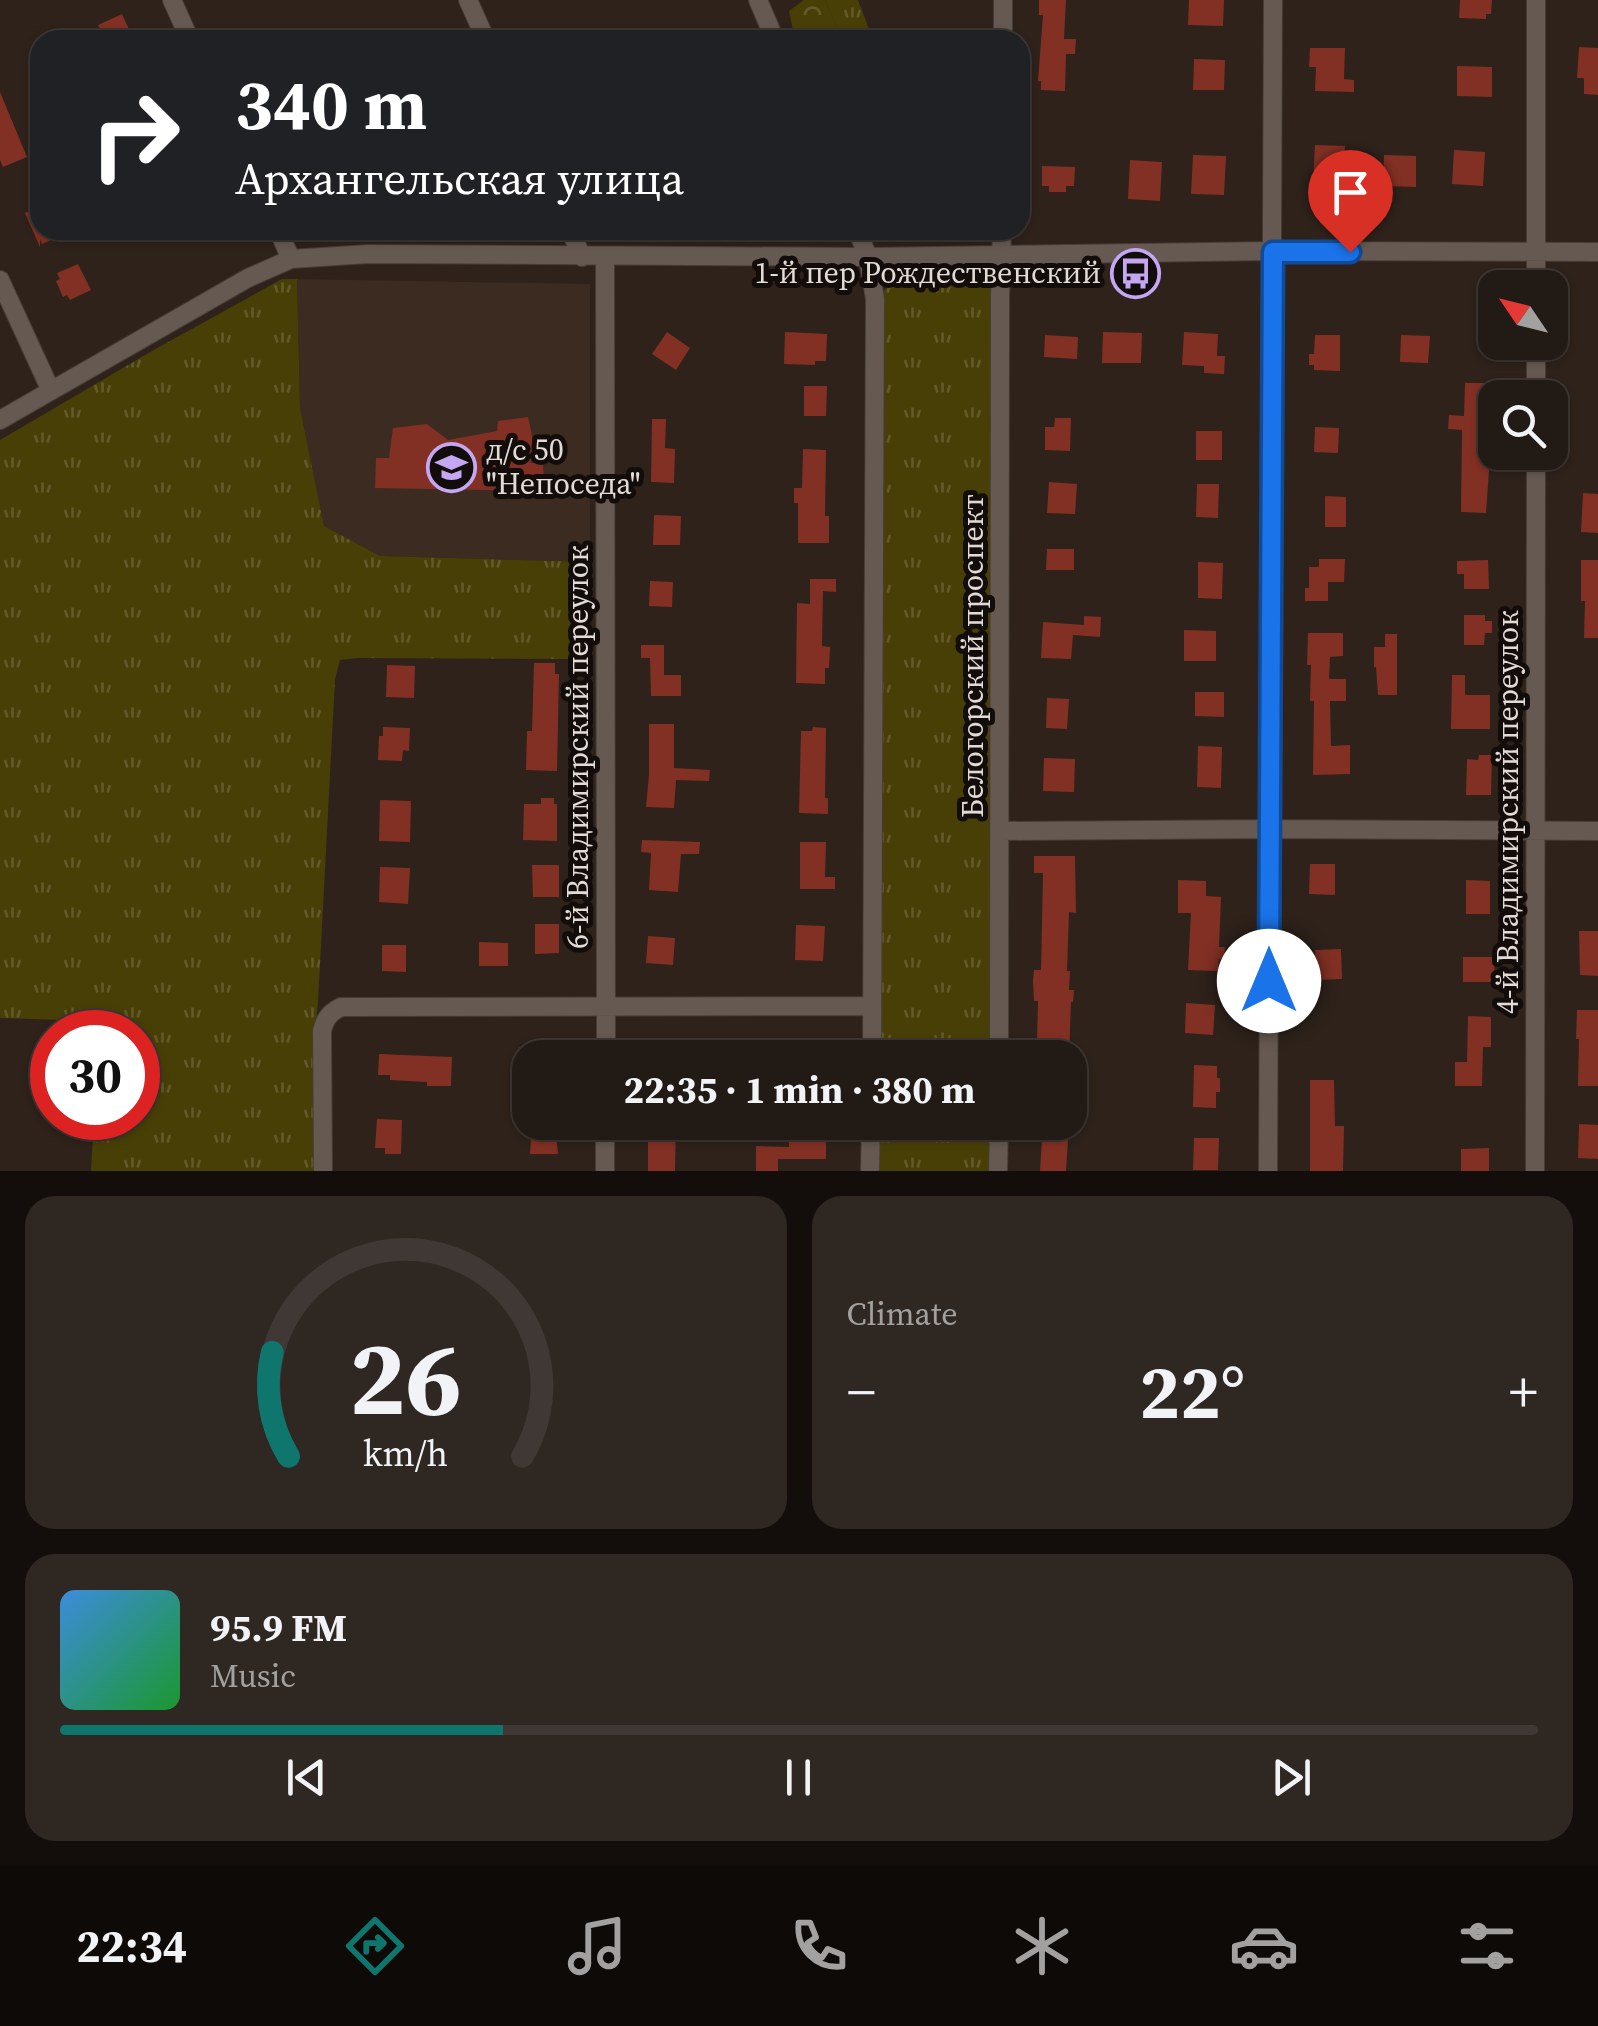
<!DOCTYPE html>
<html lang="en">
<head>
<meta charset="utf-8">
<style>
  :root { --surface:#221a14; --page:#2e2722; --text:#f1f3f6; --muted:#a2a1a0; --line:#3f3834; --accent:#0f766e }
  body { margin:0; font-family:"Source Serif 4",serif; background:var(--page); color:var(--text); height:100vh; display:flex; flex-direction:column; font-size:38px; white-space:nowrap }
  * { box-sizing:border-box; margin:0 }
  p { font-size:32px; color:var(--muted) }
  .icon { flex:none; width:55px; height:55px; fill:none; stroke:currentColor; stroke-width:2; stroke-linecap:round; stroke-linejoin:round }
  .map { position:relative; height:1171px; overflow:hidden }
  .panel { display:flex; flex-direction:column; gap:25px; padding:25px; background:#130e0b; flex:1 }
  .panel>* { flex:none }
  .banner { position:absolute; left:30px; top:30px; width:1000px; height:210px; border-radius:30px; box-shadow:0 2px 8px #0004,0 0 0 2px var(--line); background:#202124; color:#fff; overflow:hidden }
  .needle { width:65px; rotate:305deg }
  .controls { position:absolute; left:1478px; top:270px; display:grid; gap:20px }
  .controls a { display:grid; place-items:center; width:90px; height:90px; border-radius:20px; background:var(--surface); box-shadow:0 2px 8px #0004,0 0 0 2px var(--line); font-size:50px }
  .speed { position:absolute; left:30px; top:1010px; display:flex; gap:20px; font-size:50px; font-weight:700; text-align:center }
  .speed>* { display:grid; place-content:center; width:130px; height:130px; border-radius:50%; background:var(--surface); box-shadow:0 2px 8px #0004,0 0 0 2px var(--line); line-height:1 }
  .speed .limit { border:15px solid #d22; background:#fff; color:#111 }
  .pin { position:absolute; display:grid; place-items:center; width:85px; height:85px; color:#fff; margin:-102px -42px; border-radius:50% 50% 50% 0; rotate:-45deg; box-shadow:0 0 10px #0007 }
  .pin .icon { rotate:45deg }
  .me { position:absolute; width:110px; margin:-55px; rotate:0deg; stroke-linejoin:round; filter:drop-shadow(0 0 8px #0008) }
  .turn { display:flex; align-items:center; gap:35px; height:210px; padding:0 40px; font-size:45px }
  .turn .icon { width:130px; height:130px; stroke-width:2.5 }
  .turn b { display:block; font-size:70px; line-height:85px }
  .big { font-size:75px; font-weight:700; line-height:1.1 }
  .panel .widget { flex:1; display:flex; flex-direction:column; justify-content:center; gap:15px; min-width:0; padding:0 35px; border-radius:30px; background:var(--page) }
  .panel .dial { align-items:center; gap:0 }
  .dial svg { height:260px; overflow:visible; fill:none; stroke:var(--line); stroke-width:7; stroke-linecap:round; text-anchor:middle }
  .dial text { fill:var(--text); stroke:none }
  .song { display:flex; align-items:center; gap:30px }
  .cover { width:120px; height:120px; border-radius:15px; background:linear-gradient(135deg,hsl(210 70% 55%),hsl(130 70% 35%)) }
  .played { height:10px; border-radius:5px; background:linear-gradient(90deg,var(--accent) 30%,var(--line) 30%) }
  .keys { display:flex; justify-content:space-around; direction:ltr }
  .heat { display:flex; justify-content:space-between; align-items:center; font-size:55px; direction:ltr }
  .panel .tiles { flex:1; display:grid; gap:25px; grid-template-columns:1fr 1fr }
  .widget:last-child { grid-column:span 2 }
  .trip { position:absolute; left:512px; top:1040px; width:575px; height:100px; border-radius:30px; background:var(--surface); box-shadow:0 2px 8px #0004,0 0 0 2px var(--line); font-weight:700; line-height:100px; text-align:center }
  .tab-bar { display:flex; height:160px; justify-content:space-around; align-items:center; background:#0e0a08; color:var(--muted) }
  .tab-bar .icon { width:70px; height:70px }
  .tab-bar .active { color:var(--accent) }
  .tab-bar b { font-size:45px; color:var(--text) }
  .map>svg:first-child { display:block }
  .built { fill:#3b2b20 }
  .grass { fill:url(#grass-tufts) }
  .forest { fill:url(#forest-crowns) }
  .building { fill:#823023 }
  .lines { fill:none; stroke-linecap:round; stroke-linejoin:round }
  .minor-casing { stroke:#463d38; stroke-width:20 }
  .minor { stroke:#665951; stroke-width:18 }
  .route-casing { stroke:#114b97; stroke-width:25 }
  .route { stroke:#1a73e8; stroke-width:18 }
  .labels { text-anchor:middle; stroke-width:10; stroke-linejoin:round; paint-order:stroke }
  .poi-label { font-size:30px; fill:#e2dad5; stroke:#120d0a; text-anchor:end }
  .street-label { font-size:30px; fill:#e2dad5; stroke:#120d0a }
</style>
</head>
<body>
<div class="map">
<svg width="1598" height="1171" viewBox="0 0 1598 1171">
  <defs>
    <pattern id="grass-tufts" width="24" height="20" patternUnits="userSpaceOnUse" patternTransform="scale(2.5)"><rect width="24" height="20" fill="#483f07"/><path d="M3 7l-1-3M5 7V3M7 7l1-3M15 17l-1-3M17 17v-4M19 17l1-3" fill="none" stroke="#625a2a"/></pattern>
    <pattern id="forest-crowns" width="20" height="18" patternUnits="userSpaceOnUse" patternTransform="scale(2.5)"><rect width="20" height="18" fill="#483f07"/><path d="M2 6a3 3 0 1 1 6 0M12 15a3 3 0 1 1 6 0" fill="none" stroke="#625a2a"/></pattern>
  </defs>
  <rect width="100%" height="100%" fill="#2e221b"/>
  <path class="built" d="M297,279L590,284V562L380,556L324,526L300,408Z"/>
  <path class="grass" d="M825,0H858L873,40H842Z
    M975,272L994,292L991,1057L877,1058L881,294L898,275Z
    M282,279H297L300,408L324,526L380,556L590,562L587,647L572,659L358,658L340,660L335,679L318,1002L315,1033V1171H91L94,1118H138V1032H96V1021L0,1018V440L152,351Z
    M877,1123H991L990,1171H877Z"/>
  <path class="forest" d="M804,0H825L842,40H795L789,11Z"/>
  <path class="building" d="M1039,0H1066L1064,39H1076L1075,54H1066L1065,91L1041,90V81H1038L1043,15H1039Z
    M1189,0H1224L1223,26L1188,25Z
    M1460,0H1492L1491,14H1486V19L1459,18Z
    M122,14L134,40H105L98,25Z
    M1579,47L1598,48V95L1584,94V78H1577Z
    M1310,48H1345L1344,79L1354,80V92L1315,91L1316,67H1309Z
    M1194,59L1225,60L1224,90H1193Z
    M1457,66L1492,67V97L1457,96Z
    M0,92L27,157L3,167L0,160Z
    M1315,145L1345,146L1343,184L1313,183Z
    M1454,150L1485,152L1483,186L1452,184Z
    M1193,155L1226,156L1224,195L1191,194Z
    M1384,155L1416,156V187L1383,186Z
    M1130,160L1162,162L1160,201L1128,199Z
    M1042,166L1075,167L1074,186H1066V192H1049V186H1042Z
    M40,206V230H73L42,244L40,239V247L25,213Z
    M78,264L91,290L70,300L67,295L63,297L56,281L60,279L57,273Z
    M667,332L690,348L676,370L652,354Z
    M785,332L827,334L826,361H815V365L784,364Z
    M1103,332L1142,333L1141,363H1102Z
    M1184,332L1218,334L1217,356H1225L1224,374L1204,373V366L1182,365Z
    M1045,335L1078,337L1077,359L1044,357Z
    M1315,335H1340V371L1314,370V365H1309V354H1314Z
    M1401,335L1430,336L1428,363L1400,362Z
    M1465,383H1491L1487,443H1491L1486,513L1461,512L1462,430L1448,429L1449,415L1464,416Z
    M804,386H827L826,416H804Z
    M528,417L535,450L530,463H543L544,491L375,488L376,458H389L393,428L427,424L448,440L497,431L498,421Z
    M1055,418H1071L1070,451L1045,450V427H1054Z
    M652,419H666L665,448L675,449L674,483L651,482Z
    M1315,427L1339,428L1338,453L1314,452Z
    M1196,431H1222V460H1196Z
    M803,449L826,450L825,516H829V543H798V503H794V488H802Z
    M1049,482L1077,484L1075,514L1047,513Z
    M1197,484H1219L1218,518L1196,517Z
    M1583,493L1598,494V533L1581,532Z
    M1325,496L1346,497V527H1325Z
    M654,515L681,516L680,545H653Z
    M1047,549H1074V570H1046Z
    M1319,559H1345L1344,582H1328V601H1305V588H1309V567H1319Z
    M1488,560L1489,589H1464V574H1457V561Z
    M1581,560H1598V638H1584L1585,601H1581Z
    M1198,562L1223,563L1222,599L1198,598Z
    M810,579H836V592L823,591L822,646L830,647L829,668H825V684L796,683L797,603L810,604Z
    M650,581L673,582L672,607L649,606Z
    M1464,615H1485V621H1492V633H1485L1484,645H1464Z
    M1084,616L1101,617L1100,637L1073,635L1071,659L1041,658L1043,622L1084,625Z
    M1184,630L1216,631V661H1184Z
    M1308,633H1343V656L1330,657L1329,679H1346V701H1330L1331,746L1350,745V774L1313,775L1314,701H1310L1311,665H1307Z
    M1385,634H1397V695H1378L1376,667H1374V647H1385Z
    M641,645H664V675H681V696H651L650,658H641Z
    M534,663H555V674H559L557,771L526,770L527,731H532Z
    M387,665L415,666L414,698L386,697Z
    M1452,675H1465V695H1490V729H1451Z
    M1195,692H1224V717L1195,716Z
    M1047,698L1069,699L1067,729L1046,728Z
    M649,724H674V768L710,770L709,781L676,780L674,808L646,807L649,775Z
    M383,727L410,728L409,751L403,750L402,761L378,760L379,736H383Z
    M813,727L826,728L825,798H828V814L799,813L801,731H812Z
    M1198,746L1222,747L1221,788L1197,787Z
    M1479,755H1492L1491,795H1466L1467,759L1478,760Z
    M1044,758L1075,759L1074,792L1043,791Z
    M541,798H554V804H557V841L523,840L524,804H541Z
    M380,800L411,801L410,842L379,841Z
    M642,840L700,842L699,854H681L678,892L649,890L651,853L641,852Z
    M800,842H826L825,877H835V889H800Z
    M1034,856H1075L1076,913L1069,912L1067,971H1070L1069,990H1074L1073,1002H1071L1069,1058H1043V1043H1037L1038,1001H1034L1033,981L1034,970H1041L1043,873H1034Z
    M1310,864H1335V895L1309,894Z
    M532,865H559V897H533Z
    M380,867L410,868L408,904L379,902Z
    M1178,880L1206,881V896L1221,897L1219,947H1225L1224,960L1219,959L1218,971L1188,970L1191,913H1178Z
    M1466,880L1490,881V914H1466Z
    M535,924H559V953L535,954Z
    M796,925L825,926L823,961L795,960Z
    M1579,931H1598V976L1580,975Z
    M648,936L675,938L673,965L646,963Z
    M479,942L508,943V966H479Z
    M382,945H406V972L382,971Z
    M1341,949L1342,979L1316,980L1315,950Z
    M1463,957H1495L1494,982H1463Z
    M1186,1003L1215,1005L1213,1035L1185,1033Z
    M1577,1010H1598V1086H1578L1579,1039H1576Z
    M1468,1016L1491,1017V1047H1483L1482,1086H1455V1062H1467Z
    M379,1054L452,1057L451,1086H427V1082L390,1080V1075H378Z
    M1194,1065L1217,1066V1078H1220V1092H1216V1108L1193,1107Z
    M1310,1080H1334L1335,1126H1344L1343,1171H1310Z
    M377,1119L402,1120L401,1154H385V1148H375Z
    M789,1122H826V1159H778V1171H756V1146L789,1147Z
    M648,1123H676L675,1171H648Z
    M532,1124H555L558,1154H530Z
    M1579,1124L1598,1125V1159L1578,1158Z
    M1042,1138L1068,1139L1066,1171H1040Z
    M1194,1138H1219L1218,1170H1193Z
    M1489,1148V1171H1461V1149Z"/>
  <g class="lines">
    <defs>
      <path id="minor" d="M172,0L190,40
        M468,0L486,40
        M758,0L775,40
        M1003,40V0
        M278,230L291,259
        M570,230L582,257
        M857,230L868,257L875,299L872,1058
        M605,256L606,1058
        M0,280L51,391
        M1536,288V0
        M1536,342V398
        M0,420L248,278L291,259L368,254L868,257L1273,251L1598,252
        M1000,831L1269,829L1598,831
        M999,1058L1000,297L1002,230
        M323,1171L322,1031C325,1019 329,1013 341,1007L872,1006
        M605,1171V1122
        M870,1171L871,1122
        M998,1171L999,1122
        M1268,1171L1273,0
        M1535,1171L1536,452"/>
    </defs>
    <use href="#minor" class="minor-casing"/>
    <use href="#minor" class="minor"/>
  </g>
  <g class="lines">
    <defs>
      <path id="route" d="M1269,981L1273,252H1350"/>
    </defs>
    <use href="#route" class="route-casing"/>
    <use href="#route" class="route"/>
  </g>
  <defs>
    <symbol id="bus-ring" viewBox="-11 -11 22 22"><circle r="9.5" fill="#120d0a" stroke="#c3a7f2" stroke-width="1.5"/><path d="M-5-6H5V4H4V6H2V4H-2V6H-4V4H-5ZM-3.5-4V0h7V-4ZM-3.5 1.2v1.5H-2V1.2ZM2 1.2v1.5H3.5V1.2Z" fill="#c3a7f2"/></symbol>
    <symbol id="school-ring" viewBox="-11 -11 22 22"><circle r="9.5" fill="#120d0a" stroke="#c3a7f2" stroke-width="1.5"/><path d="M0-5L7-2L0 1L-7-2ZM-4 1L0 2.5L4 1V4Q0 6-4 4Z" fill="#c3a7f2"/></symbol>
  </defs>
  <g fill-rule="evenodd">
    <use href="#bus-ring" x="1108" y="246" width="55" height="55"/>
    <use href="#school-ring" x="424" y="440" width="55" height="55"/>
  </g>
  <g class="labels">
    <g class="poi-label">
      <text x="1101" y="283">1-й пер Рождественский</text>
      <text x="486" y="460" text-anchor="start">д/с 50<tspan x="486" dy="34">"Непоседа"</tspan></text>
    </g>
    <g class="street-label">
      <text transform="translate(973 656) rotate(-90)" y="10">Белогорский проспект</text>
      <text transform="translate(578 747) rotate(-90)" y="10">6-й Владимирский переулок</text>
      <text transform="translate(1508 812) rotate(-90)" y="10">4-й Владимирский переулок</text>
    </g>
  </g>
</svg>
<div class="controls">
<a><svg class="needle" viewBox="-14 -14 28 28"><path d="M0-13l5 13h-10z" fill="#e53935"/><path d="M0 13l5-13h-10z" fill="#a2a1a0"/></svg></a>
<a><svg class="icon" aria-label="search" viewBox="0 0 24 24"><circle cx="10" cy="10" r="6"/><path d="M15 15l6 6"/></svg></a>
</div>
<div class="speed"><div class="limit">30</div></div>
<div class="pin" style="left:1350px;top:252px;background:#d93025"><svg class="icon" aria-label="arrive" viewBox="0 0 24 24"><path d="M6 21V4h12l-3 4 3 4H6"/></svg></div>
<svg class="me" style="left:1269px;top:981px" viewBox="-20 -20 40 40"><circle r="19" fill="#fff"/><path d="M0-13L10 11 0 6-10 11z" fill="#1a73e8"/></svg>
<div class="trip">22:35 · 1 min · 380 m</div>
<div class="banner">
<div class="turn"><svg class="icon" aria-label="right" viewBox="0 0 24 24"><path d="M7 20v-9h11M14 6l5 5-5 5"/></svg><div><b>340 m</b>Архангельская улица</div></div>
</div>
</div>
<section class="panel">
<div class="tiles">
<div class="widget dial"><svg viewBox="0 0 100 80">
<path d="M14 69A42 42 0 1 1 86 69"/>
<path d="M14 69A42 42 0 0 1 9 37" stroke="#0f766e"/>
<text x="50" y="56" font-size="32" font-weight="700">26</text>
<text x="50" y="72" font-size="11">km/h</text>
</svg></div>
<div class="widget"><p>Climate</p>
<div class="heat"><a>−</a><b class="big">22°</b><a>+</a></div>
</div>
<div class="widget">
<div class="song"><i class="cover"></i><div><b>95.9 FM</b><p>Music</p></div></div>
<div class="played"></div>
<div class="keys"><svg class="icon" aria-label="previous" viewBox="0 0 24 24"><path d="M18 5L8 12l10 7zM5 5v14"/></svg><svg class="icon" aria-label="pause" viewBox="0 0 24 24"><path d="M8 5v14M16 5v14"/></svg><svg class="icon" aria-label="next" viewBox="0 0 24 24"><path d="M6 5l10 7-10 7zM19 5v14"/></svg></div>
</div>
</div>
</section>
<nav class="tab-bar">
<b>22:34</b>
<svg class="icon active" aria-label="directions" viewBox="0 0 24 24"><path d="M12 3l9 9-9 9-9-9zM9 14v-3h6M13 9l2 2-2 2"/></svg>
<svg class="icon" aria-label="music" viewBox="0 0 24 24"><path d="M9 18V5l10-2v13"/><circle cx="6" cy="18" r="3"/><circle cx="16" cy="16" r="3"/></svg>
<svg class="icon" aria-label="phone" viewBox="0 0 24 24"><path d="M5 4h4l2 5-3 2q2 4 5 5l2-3 5 2v4C11 20 4 13 5 4z"/></svg>
<svg class="icon" aria-label="climate" viewBox="0 0 24 24"><path d="M12 3v18M4 7l16 10M4 17L20 7"/></svg>
<svg class="icon" aria-label="car" viewBox="0 0 24 24"><path d="M5 17H2v-5l4-1 3-4h7l3 4 3 1v5h-3M9 17h6M6 11h13"/><circle cx="7" cy="17" r="2"/><circle cx="17" cy="17" r="2"/></svg>
<svg class="icon" aria-label="filters" viewBox="0 0 24 24"><path d="M4 7h16M4 17h16"/><circle cx="9" cy="7" r="2"/><circle cx="15" cy="17" r="2"/></svg>
</nav>
</body>
</html>
